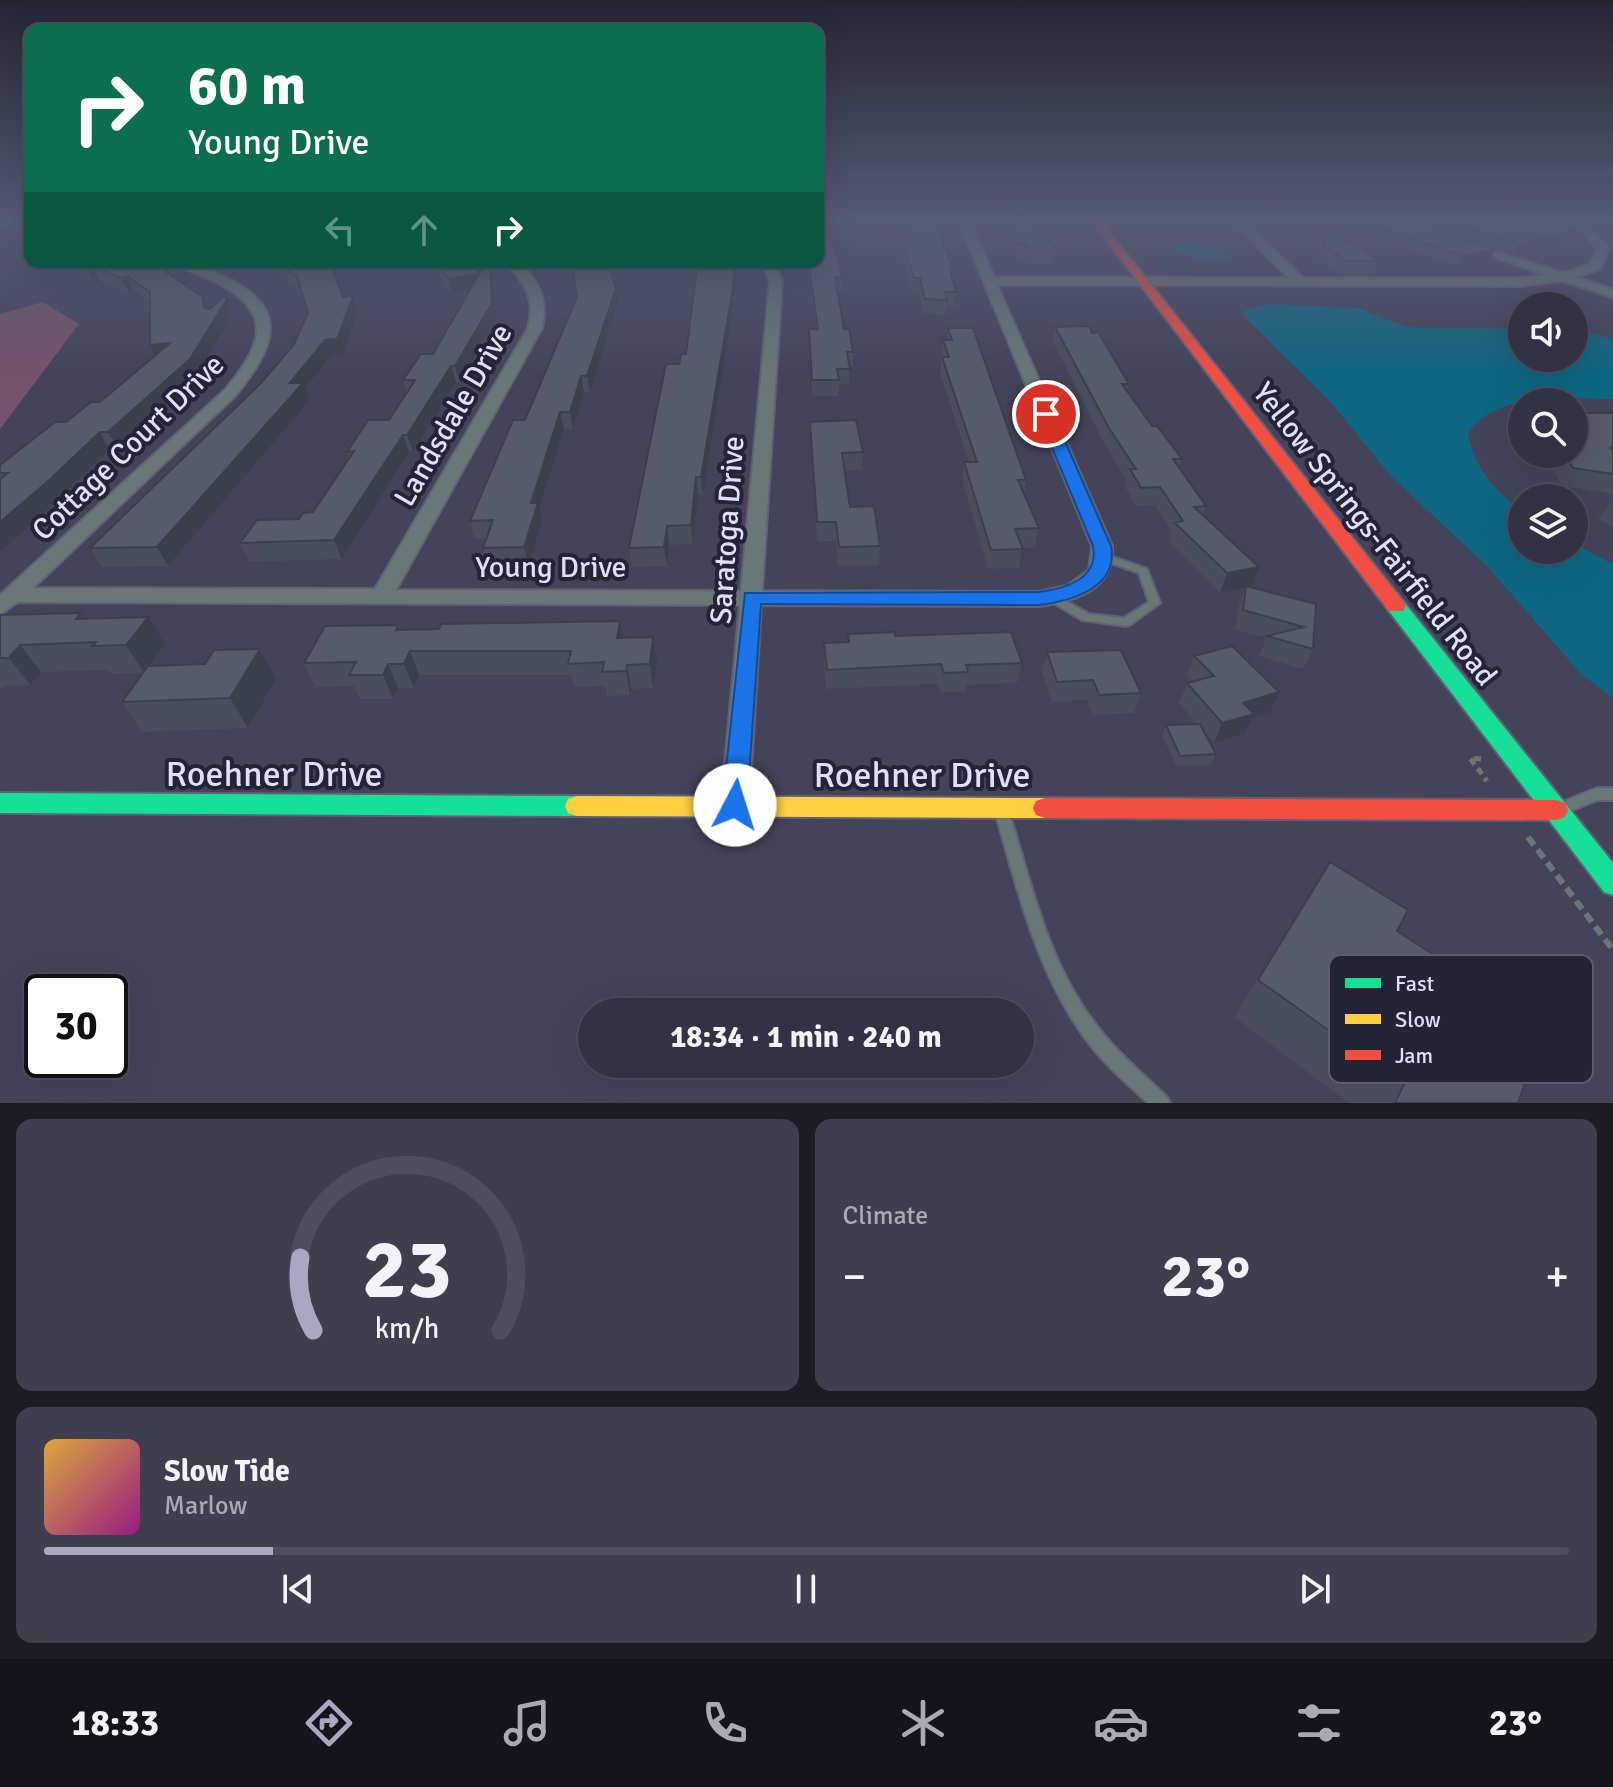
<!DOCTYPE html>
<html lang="en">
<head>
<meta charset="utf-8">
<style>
  :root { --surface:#333244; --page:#3e3e4f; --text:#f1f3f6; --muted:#a9aab2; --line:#4e4d5d; --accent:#a8a8c2 }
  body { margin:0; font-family:Signika,sans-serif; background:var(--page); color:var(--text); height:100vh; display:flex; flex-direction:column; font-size:30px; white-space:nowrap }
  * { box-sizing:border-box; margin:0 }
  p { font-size:26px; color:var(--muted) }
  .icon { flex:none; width:44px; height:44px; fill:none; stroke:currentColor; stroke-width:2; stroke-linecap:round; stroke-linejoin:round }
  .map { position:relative; height:1103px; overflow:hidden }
  .side { display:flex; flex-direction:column; gap:16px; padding:16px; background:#1c1c25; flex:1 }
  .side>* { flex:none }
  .banner { position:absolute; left:24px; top:24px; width:800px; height:244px; border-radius:16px; box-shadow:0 8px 32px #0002,0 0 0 2px var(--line); background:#0b6e4f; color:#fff; overflow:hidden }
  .buttons { position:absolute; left:1508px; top:292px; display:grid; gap:16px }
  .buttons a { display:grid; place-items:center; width:80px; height:80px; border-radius:50%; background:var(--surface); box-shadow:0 8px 32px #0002,0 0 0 2px var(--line); font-size:40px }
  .speed { position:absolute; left:24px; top:974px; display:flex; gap:16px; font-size:40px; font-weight:700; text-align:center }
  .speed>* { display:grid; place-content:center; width:104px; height:104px; border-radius:50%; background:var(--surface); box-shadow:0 8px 32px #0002,0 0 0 2px var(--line); line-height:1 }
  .speed .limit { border:4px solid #111; border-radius:12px; background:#fff; color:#111 }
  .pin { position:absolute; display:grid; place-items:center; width:68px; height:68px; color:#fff; margin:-34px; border:4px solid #fff; border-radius:50%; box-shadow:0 2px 8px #0007 }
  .me { position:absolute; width:88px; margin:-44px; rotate:5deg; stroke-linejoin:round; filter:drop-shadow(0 0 6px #0008) }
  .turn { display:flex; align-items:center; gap:28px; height:168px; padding:0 32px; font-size:36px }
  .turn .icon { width:104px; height:104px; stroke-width:2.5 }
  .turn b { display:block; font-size:56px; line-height:68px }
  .lanes { display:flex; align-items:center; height:76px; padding:0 32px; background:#0003; justify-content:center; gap:40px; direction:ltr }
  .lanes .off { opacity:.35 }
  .big { font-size:60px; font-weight:700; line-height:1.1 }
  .side .widget { flex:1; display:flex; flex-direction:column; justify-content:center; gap:12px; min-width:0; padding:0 28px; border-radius:16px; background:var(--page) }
  .side .dial { align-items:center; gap:0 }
  .dial svg { height:208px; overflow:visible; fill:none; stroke:var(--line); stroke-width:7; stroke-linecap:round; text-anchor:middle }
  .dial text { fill:var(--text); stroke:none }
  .song { display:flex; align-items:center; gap:24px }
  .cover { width:96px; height:96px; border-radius:12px; background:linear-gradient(135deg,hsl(40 70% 55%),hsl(310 70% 35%)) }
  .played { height:8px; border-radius:4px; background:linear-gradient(90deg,var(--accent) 15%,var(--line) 15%) }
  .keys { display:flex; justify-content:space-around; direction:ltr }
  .heat { display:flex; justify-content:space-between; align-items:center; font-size:44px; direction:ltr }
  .side .tiles { flex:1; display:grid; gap:16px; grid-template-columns:1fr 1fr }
  .widget:last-child { grid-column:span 2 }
  .trip { position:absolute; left:578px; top:998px; width:456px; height:80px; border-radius:40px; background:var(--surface); box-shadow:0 8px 32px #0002,0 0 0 2px var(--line); font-weight:700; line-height:80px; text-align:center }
  .dock { display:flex; height:128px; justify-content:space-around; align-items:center; background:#14141b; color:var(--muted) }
  .dock .icon { width:56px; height:56px }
  .dock .on { color:var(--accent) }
  .dock b { font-size:36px; color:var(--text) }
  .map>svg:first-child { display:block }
  .green { fill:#75536a }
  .water { fill:#0e6782 }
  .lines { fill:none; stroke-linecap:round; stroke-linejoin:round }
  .lane-casing { stroke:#616175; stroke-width:4 }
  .street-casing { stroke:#616175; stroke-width:4 }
  .fast-casing { stroke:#616175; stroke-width:4 }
  .slow-casing { stroke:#616175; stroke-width:4 }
  .jam-casing { stroke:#616175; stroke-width:4 }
  .path-far1 { stroke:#6c7679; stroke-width:5; stroke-dasharray:7 5; stroke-linecap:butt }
  .path { stroke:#6c7679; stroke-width:6; stroke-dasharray:10 6; stroke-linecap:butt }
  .lane { fill:#697876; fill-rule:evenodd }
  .street { fill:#697876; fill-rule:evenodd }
  .fast { fill:#16e098; fill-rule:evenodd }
  .slow { fill:#ffcf43; fill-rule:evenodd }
  .jam { fill:#f24e42; fill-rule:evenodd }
  .wall { fill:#4a4d5d }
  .shaded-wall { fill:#3c3f4c }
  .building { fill:#565a6c; stroke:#3c3f4c; stroke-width:2 }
  .route { fill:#1a73e8; stroke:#114b97; stroke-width:2 }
  .labels { text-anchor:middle; stroke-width:8; stroke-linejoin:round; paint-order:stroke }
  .street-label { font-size:30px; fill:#dedffa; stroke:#242437 }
  .near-street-label { font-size:36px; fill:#dedffa; stroke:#242437 }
  .key { fill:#242437; stroke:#5c5c72; stroke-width:2 }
  .key-label { font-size:22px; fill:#dedffa }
</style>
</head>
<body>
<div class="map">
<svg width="1613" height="1103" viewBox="0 0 1613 1103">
  <rect width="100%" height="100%" fill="#44435a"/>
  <path class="green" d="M43,302L79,324L0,429V314Z"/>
  <path class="water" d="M1175,244C1196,243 1214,240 1228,258C1210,262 1192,261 1176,250Z
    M1266,304L1358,308L1406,327L1522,329V358H1574V329L1613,339V399C1565,399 1500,390 1468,433C1474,469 1495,490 1522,512V550H1574V544L1613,564V698L1581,674L1488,567L1392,477L1329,400L1243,315L1246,310Z"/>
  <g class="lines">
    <defs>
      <path id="lane" d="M1104,554L1147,569L1160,603L1130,625L1126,626L1082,620L1049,600L1048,598L1049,596H1057L1089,614L1124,618L1149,602L1139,573L1100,559L1099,557Z
        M1597,788H1613V800H1598L1562,814L1557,812L1555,808L1557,804Z
        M1002,806L1007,808L1009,812C1031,883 1048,962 1094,1022C1115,1051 1142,1073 1167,1097L1170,1103H1148C1124,1081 1098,1059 1080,1031C1035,966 1017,887 995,812L997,808Z"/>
      <path id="street" d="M958,219H968L994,277L1289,278L1229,219H1241L1303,278H1521L1546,275L1462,246L1472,244L1563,273L1591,264L1596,249L1584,232L1565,219C1587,219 1595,232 1608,249L1600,269L1575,277L1613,289V297L1563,281L1521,286L997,285L1112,546C1114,590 1076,601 1039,606L761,605L749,805L745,813L735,816L725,813L721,805L740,605L18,602L0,614V595L226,389C263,343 275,312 214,281C202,275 186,271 175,262C195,262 211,270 229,279C293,311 272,350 236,395L33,588L375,589L528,328C536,298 525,283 505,262H518C540,280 548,301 542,328L396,590L741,591L770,281L762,262H774L782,281L762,591L1039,592L1067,586L1089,570L1092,546Z"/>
      <path id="fast" d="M1396,600L1403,601L1613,863V895L1604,892L1389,611L1386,606Z
        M0,793L577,796L586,799L589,806L586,813L577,816L0,813Z"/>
      <path id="slow" d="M577,796L1045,798L1054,801L1057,808L1054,815L1045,818L577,816L568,813L565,806L568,799Z"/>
      <path id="jam" d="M1090,219H1099L1403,601L1406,606L1403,611H1389Z
        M1045,798L1556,800L1565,803L1568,810L1565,817L1556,820L1045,818L1036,815L1033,808L1036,801Z"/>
    </defs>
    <use href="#lane" class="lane-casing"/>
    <use href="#street" class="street-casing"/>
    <use href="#fast" class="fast-casing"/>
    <use href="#slow" class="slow-casing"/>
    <use href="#jam" class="jam-casing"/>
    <path class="path-far1" d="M1481,759L1470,758L1487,781"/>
    <path class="path" d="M1528,837L1613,950"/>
    <use href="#lane" class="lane"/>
    <use href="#street" class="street"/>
    <use href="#fast" class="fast"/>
    <use href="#slow" class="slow"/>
    <use href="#jam" class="jam"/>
  </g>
  <path class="wall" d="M0,220H30V249L14,242L0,245Z
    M899,220H935L953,270L952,278L956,292L954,307H946V315L924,314L919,293H913L900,247V234H905Z
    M994,220H1032L1055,249L1053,263L1027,264L1023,258H1016Z
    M1323,220H1418L1448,234L1495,249L1490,260L1460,267Z
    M1422,220H1560L1567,242L1514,254L1454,235Z
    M1323,245L1379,261L1373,275H1341L1318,259Z
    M56,262H145L208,308L233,313L198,375L118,449H109L58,500L0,552V465L66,422L100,402L154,355L150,302L134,290L128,292L100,281L94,283L59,268Z
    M245,262H330L343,297L358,311L343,355L331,356L305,388L310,400L168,566L102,567L90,548L260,384L293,346L308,313L301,290L267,270Z
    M411,262H477L480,272L493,269L496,318L460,382H456L413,452H409L342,559L250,562L240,543L313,512L350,458L347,452L389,420L407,393L403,380L433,354L470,290L452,294L438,272L429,274Z
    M557,262H608L618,302L590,392H584L573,429H564L539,508L542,521L529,566L488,567L483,548L486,539H475L470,521L525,420L577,297L572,265L563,267Z
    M686,262H734L736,289L703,495H698L693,544L669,545L667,566L632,567L629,548L679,364L686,354L696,278Z
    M800,262H818L842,277V291H837L844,329L853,352V367H849V384L839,385L838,396H812L809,329H816L808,272Z
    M1055,327L1092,333L1129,384L1127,391L1152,426L1182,459L1179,467L1206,506L1203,515L1252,586H1250L1316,604L1313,649L1303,669L1259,656L1266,638L1235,630L1239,605L1246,587L1220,593L1169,542L1172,532L1155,505L1136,506L1125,487L1127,481L1105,445L1053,342Z
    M948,328L1026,480L1024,494L1039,528L1035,547L1022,548L1019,568L988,569L962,480L964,462H969L940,373L943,340H947Z
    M1613,413V494L1562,486L1545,454H1574Z
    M810,422L863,452L862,470H845L850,507L880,546L879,565L838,566L836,541H817Z
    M1613,499V526L1598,520Z
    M0,615L85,618L165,644L149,666L205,664L260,649L276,679L248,728L142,732L122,702L143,673L111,674L109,670L41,672L30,685L4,686L0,691Z
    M400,629L622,638L653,637L657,661L653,688L631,689L630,695L607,696L605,686L574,687L571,675H419L414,688H398L393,699H360L354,686L315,687L304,663Z
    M848,634L895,636L1022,663L1017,683L966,685L965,692L941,693L938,684L826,689L824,663V643L848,642Z
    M1047,652L1141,693L1134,713L1093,715L1087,700L1052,702L1042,672Z
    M1194,656L1279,692L1270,712L1252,718L1244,734L1214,743L1204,731L1216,754L1211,765L1176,766L1162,735L1166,725L1197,724L1179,703L1187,683L1193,682L1187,675Z
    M1330,862L1397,931L1457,986L1518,1103H1349L1234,1017Z"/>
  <path class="shaded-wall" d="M6,228L14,242L0,245V230Z
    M1572,231L1567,242L1514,254L1519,244Z
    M1495,249L1490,260L1460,267L1465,256Z
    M426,262H435L438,272L429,274Z
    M490,262L493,269L496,318L460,382L455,366Z
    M562,262H572L573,265L563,267Z
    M478,263L482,277V288L452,294L449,279Z
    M93,267L100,281L94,283L87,269Z
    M735,275L736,289L703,495L701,477Z
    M127,276L134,290L128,292L121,278Z
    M616,288L618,302L590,392L587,376Z
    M353,296L358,311L343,355L331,356L305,388L310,400L168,566L157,547L290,383Z
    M227,299L233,313L198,375L118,449L108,432Z
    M170,343L157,361L150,345Z
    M451,366L456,382L413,452L407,435Z
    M581,376L584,392L573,429L570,412Z
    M560,412L564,429L539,508L542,521L529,566L524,547L531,503Z
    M100,432L109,449L58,500L0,552V522Z
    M403,435L409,452L342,559L334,540Z
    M696,477L698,495L693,544L691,525Z
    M667,526L669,545L667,566L664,547Z
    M1259,567L1252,586L1220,593L1227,573Z
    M148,617L165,644L144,673L126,645Z
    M620,621L624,644L617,638Z
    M653,637L657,661L653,688L650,664Z
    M20,645L41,672L30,685L9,658Z
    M260,649L276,679L248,728L230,698Z
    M410,651L419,675L414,688L404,664Z
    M388,664L398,688L393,699L383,675Z
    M627,665L631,689L630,695L626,671Z
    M1279,692L1270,712L1252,718L1244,734L1214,743L1222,723L1243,703Z"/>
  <path class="building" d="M0,220H30V239L6,228L0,230Z
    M905,220H935L953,270H950L956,292H945L947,300L925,299L920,278H914L900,234H908L905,228H909Z
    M1003,220H1032L1055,249L1030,250L1025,244H1018Z
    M1356,220H1418L1448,234L1495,249L1465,256Z
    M1447,220H1560L1572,231L1519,244L1459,225Z
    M818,228L824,231L835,246L842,277H835L844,329H849L853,352H847L850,369H837L839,380H812L809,329H818L808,262H818Z
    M1333,232L1379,261H1346L1323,245Z
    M71,262H145L159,267L203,297L204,307L210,309L224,296L227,299L190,359L108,432H100L47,482L0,522V479L8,473H0V465L55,422H66L91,402H100L170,343L150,345V292L127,276L121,278L93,267L87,269Z
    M272,262H330L343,297L353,296L337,339L325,340L290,383H303L157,547L90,548L260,384L293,346L308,313L297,276Z
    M437,262H477L478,274L449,279Z
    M486,262H490L492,303L455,366H451L407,435H403L334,540L240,543L257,520L299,519L303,513L313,512L354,451L347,452L368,420H389L415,380H403L421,354H433Z
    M572,262H608L616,288L587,376H581L570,412H560L531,503H538L524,547L483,548L493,520L470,521L513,420H525L577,297Z
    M694,262H734L735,275L701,477H696L691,525L667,526L664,547L629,548L666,364H679L681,354H686L697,267Z
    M1089,326L1092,333L1098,332L1129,384H1122L1152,426H1157L1182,459H1173L1206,506L1194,507L1259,567L1227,573L1175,523L1183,521L1160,487L1141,488L1130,469H1136L1109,428L1055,327Z
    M948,328H973L1026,480H1018L1039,528L1015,529L1023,549L991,550L964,462H977L942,357H949L943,340H952Z
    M1586,413H1613V447L1611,448L1613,450V474L1573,468L1565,454H1574V418Z
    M856,420L863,452L842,453L850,507L874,506L880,546L839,547L836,522H817L810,422Z
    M1246,586L1316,604L1313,649L1267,636L1304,627L1243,610Z
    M81,613L76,619L148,617L126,645L92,646L96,642L20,645L9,658H0V615Z
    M620,621L617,638L653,637L650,664L627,665L626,671L602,672L604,662L568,664L571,651H410L404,664H388L383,675H349L356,662L304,663L325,626L398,625L396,630L439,629L441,624Z
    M895,632V636L1011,632L1022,663L966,665L968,672L944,673L941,664L827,670L824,643L849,642L848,634Z
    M1232,646L1279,692L1243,703L1254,714L1222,723L1187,683L1214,676L1194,656Z
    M260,649L230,698L122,702L148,666L205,664L214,650Z
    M1121,650L1141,693L1099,695L1093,680L1057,682L1047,652Z
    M1200,724L1216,754L1180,756L1166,725Z
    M1330,862L1408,910L1397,931L1463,974L1457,986L1540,1039L1518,1103H1395L1404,1084L1258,980Z"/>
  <linearGradient id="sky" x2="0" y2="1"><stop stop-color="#252532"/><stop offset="0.59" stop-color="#565b76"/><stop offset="1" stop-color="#565b76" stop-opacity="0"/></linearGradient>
  <rect width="1613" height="374" fill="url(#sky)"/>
  <path class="route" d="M1046,409L1053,414L1111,546C1119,588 1071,601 1039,605L761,604L747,805L744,812L735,815L726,812L722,805L745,593L1039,592C1065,589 1099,579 1093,546L1038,414Z"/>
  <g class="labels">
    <g class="street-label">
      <text transform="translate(453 415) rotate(-60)" y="10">Landsdale Drive</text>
      <text transform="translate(128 447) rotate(-44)" y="10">Cottage Court Drive</text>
      <text transform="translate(727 530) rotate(-86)" y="10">Saratoga Drive</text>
      <text transform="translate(1375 534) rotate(52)" y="10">Yellow Springs-Fairfield Road</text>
      <text x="551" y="577">Young Drive</text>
    </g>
    <g class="near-street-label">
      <text x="274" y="786">Roehner Drive</text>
      <text x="922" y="787">Roehner Drive</text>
    </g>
  </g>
  <rect x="1329" y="955" width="264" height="128" rx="12" class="key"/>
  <rect x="1345" y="978" width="36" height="10" fill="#16e098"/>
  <rect x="1345" y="1014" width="36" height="10" fill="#ffcf43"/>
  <rect x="1345" y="1050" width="36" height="10" fill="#f24e42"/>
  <g class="key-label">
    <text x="1395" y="991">Fast</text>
    <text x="1395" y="1027">Slow</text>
    <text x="1395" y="1063">Jam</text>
  </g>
</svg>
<div class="buttons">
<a><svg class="icon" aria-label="sound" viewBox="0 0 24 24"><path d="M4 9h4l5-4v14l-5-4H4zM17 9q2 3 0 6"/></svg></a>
<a><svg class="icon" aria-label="search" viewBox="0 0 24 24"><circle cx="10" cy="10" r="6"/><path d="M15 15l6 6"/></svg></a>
<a><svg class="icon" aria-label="layers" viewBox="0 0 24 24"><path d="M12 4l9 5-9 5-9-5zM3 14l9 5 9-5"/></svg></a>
</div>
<div class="speed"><div class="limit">30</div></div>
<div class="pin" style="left:1046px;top:414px;background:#d93025"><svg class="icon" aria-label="arrive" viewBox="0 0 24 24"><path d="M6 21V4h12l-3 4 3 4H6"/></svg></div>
<svg class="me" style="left:735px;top:805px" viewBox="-20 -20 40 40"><circle r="19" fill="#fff"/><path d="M0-13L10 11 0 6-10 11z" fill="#1a73e8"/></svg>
<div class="trip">18:34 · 1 min · 240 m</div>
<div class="banner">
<div class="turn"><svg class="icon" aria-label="right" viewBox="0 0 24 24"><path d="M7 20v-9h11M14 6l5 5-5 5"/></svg><div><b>60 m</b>Young Drive</div></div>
<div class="lanes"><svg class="icon off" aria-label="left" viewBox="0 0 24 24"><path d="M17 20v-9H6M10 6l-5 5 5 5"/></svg><svg class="icon off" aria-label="ahead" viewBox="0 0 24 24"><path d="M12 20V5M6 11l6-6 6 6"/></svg><svg class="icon" aria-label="right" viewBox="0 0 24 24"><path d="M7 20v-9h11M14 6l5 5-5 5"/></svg></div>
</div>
</div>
<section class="side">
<div class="tiles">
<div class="widget dial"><svg viewBox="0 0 100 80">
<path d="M14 69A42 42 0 1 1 86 69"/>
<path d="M14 69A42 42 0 0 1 9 41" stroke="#a8a8c2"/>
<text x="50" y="56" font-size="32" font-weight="700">23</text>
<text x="50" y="72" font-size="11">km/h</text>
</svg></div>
<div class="widget"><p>Climate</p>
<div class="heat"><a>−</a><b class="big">23°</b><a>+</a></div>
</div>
<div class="widget">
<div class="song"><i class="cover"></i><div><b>Slow Tide</b><p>Marlow</p></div></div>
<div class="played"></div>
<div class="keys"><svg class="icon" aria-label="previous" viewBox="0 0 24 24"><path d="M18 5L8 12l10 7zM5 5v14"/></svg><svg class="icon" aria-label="pause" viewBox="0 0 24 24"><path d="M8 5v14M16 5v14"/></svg><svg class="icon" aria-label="next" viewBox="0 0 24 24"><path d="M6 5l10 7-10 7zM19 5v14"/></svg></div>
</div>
</div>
</section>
<nav class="dock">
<b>18:33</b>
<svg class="icon on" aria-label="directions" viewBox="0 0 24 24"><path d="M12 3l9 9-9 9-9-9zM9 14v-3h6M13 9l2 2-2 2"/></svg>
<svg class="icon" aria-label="music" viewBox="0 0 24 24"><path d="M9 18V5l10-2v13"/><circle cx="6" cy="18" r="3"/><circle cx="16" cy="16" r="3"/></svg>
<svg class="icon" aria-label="phone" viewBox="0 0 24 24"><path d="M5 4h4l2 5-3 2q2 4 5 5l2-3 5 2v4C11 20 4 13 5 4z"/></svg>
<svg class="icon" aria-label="climate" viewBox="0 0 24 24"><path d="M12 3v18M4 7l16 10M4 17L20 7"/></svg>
<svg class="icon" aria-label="car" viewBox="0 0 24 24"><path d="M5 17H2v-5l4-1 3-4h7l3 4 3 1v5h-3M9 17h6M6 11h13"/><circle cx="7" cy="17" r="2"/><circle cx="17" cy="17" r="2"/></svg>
<svg class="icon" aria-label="filters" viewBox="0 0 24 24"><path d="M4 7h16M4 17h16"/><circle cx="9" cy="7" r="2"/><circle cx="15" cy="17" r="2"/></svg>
<b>23°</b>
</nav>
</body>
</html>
